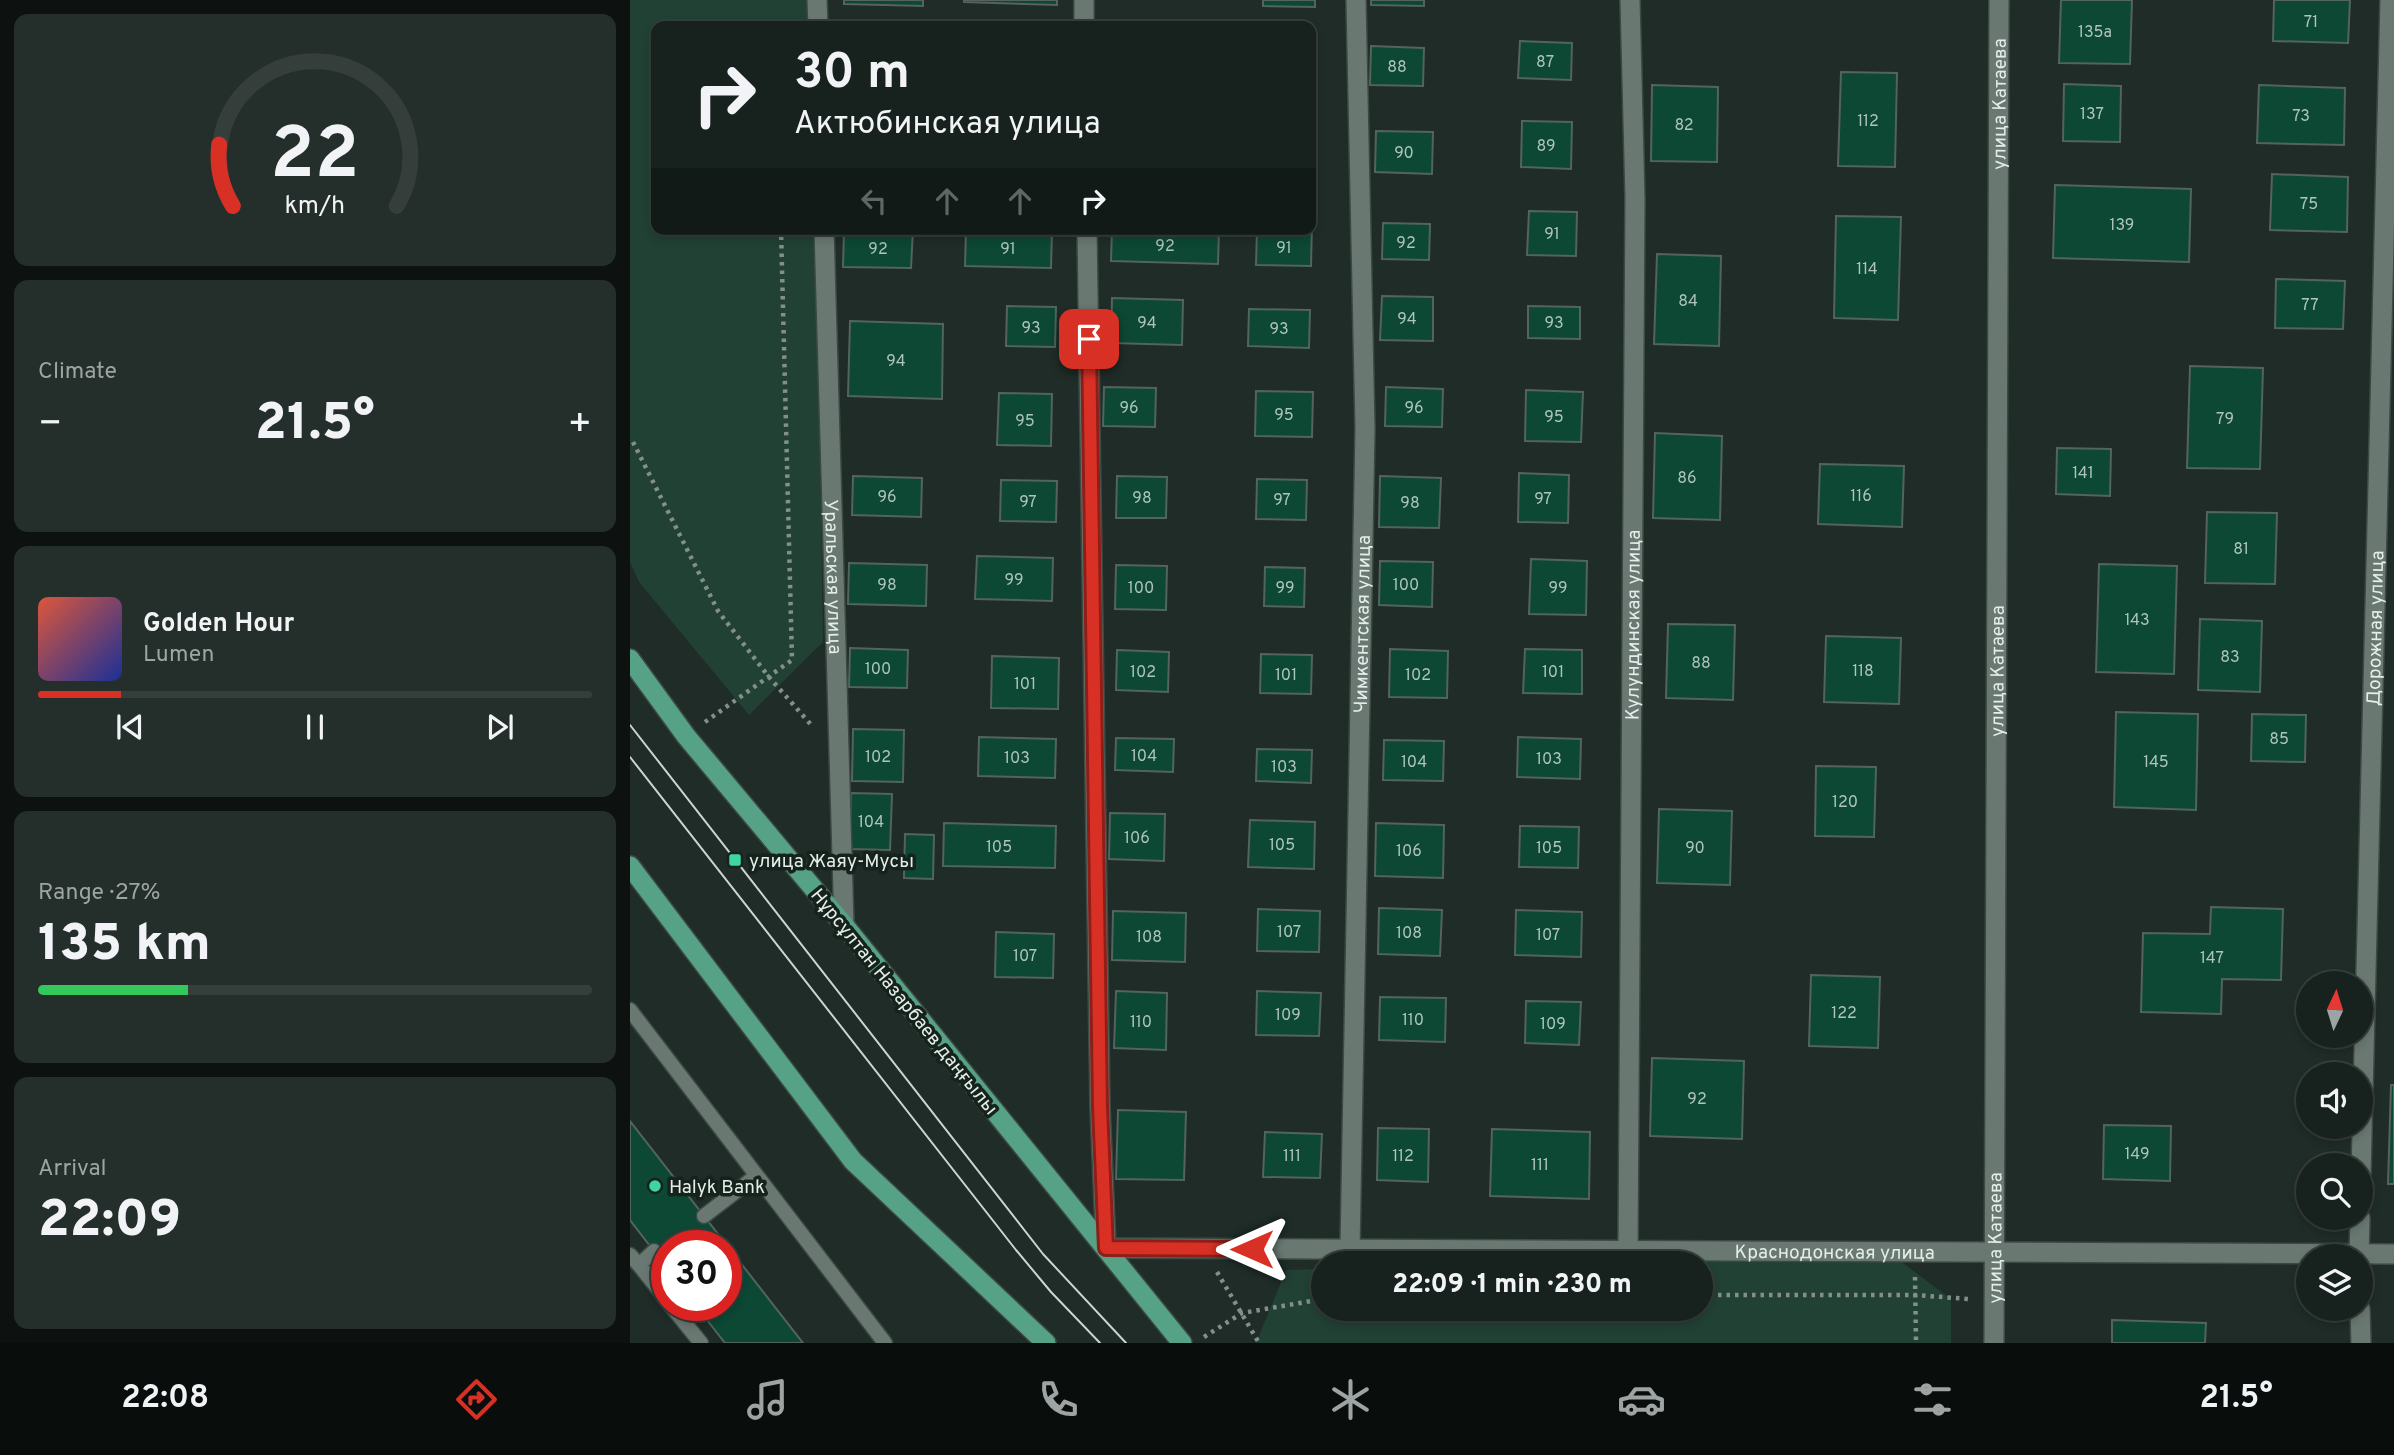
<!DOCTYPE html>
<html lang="en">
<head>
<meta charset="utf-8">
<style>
  :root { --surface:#17211d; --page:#242e2a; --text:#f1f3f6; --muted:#9ea3a4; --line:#363e3b; --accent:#d93025 }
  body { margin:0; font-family:Overpass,sans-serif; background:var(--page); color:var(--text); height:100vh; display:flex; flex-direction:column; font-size:26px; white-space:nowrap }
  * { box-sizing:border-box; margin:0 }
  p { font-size:23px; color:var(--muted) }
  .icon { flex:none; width:38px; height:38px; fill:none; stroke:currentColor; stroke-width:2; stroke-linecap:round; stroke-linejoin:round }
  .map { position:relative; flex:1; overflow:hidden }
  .drawer { display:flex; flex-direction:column; gap:14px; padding:14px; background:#0d1210; width:630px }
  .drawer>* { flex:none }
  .hud { position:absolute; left:21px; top:21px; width:665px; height:214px; border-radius:14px; box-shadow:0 4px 10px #0003,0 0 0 2px var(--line); background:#17211d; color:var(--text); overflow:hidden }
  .needle { width:46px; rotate:4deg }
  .controls { position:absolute; left:1666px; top:971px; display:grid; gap:14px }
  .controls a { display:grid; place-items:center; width:77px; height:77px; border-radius:50%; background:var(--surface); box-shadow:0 4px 10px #0003,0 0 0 2px var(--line); font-size:35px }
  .speed { position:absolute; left:21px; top:1230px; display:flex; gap:14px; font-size:35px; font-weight:700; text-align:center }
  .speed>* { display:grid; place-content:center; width:91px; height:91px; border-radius:50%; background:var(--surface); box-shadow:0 4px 10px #0003,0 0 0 2px var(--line); line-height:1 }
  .speed .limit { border:10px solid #d22; background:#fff; color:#111 }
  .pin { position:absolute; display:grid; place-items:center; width:60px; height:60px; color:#fff; margin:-30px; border-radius:14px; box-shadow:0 4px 10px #0006 }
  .me { position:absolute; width:77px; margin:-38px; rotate:270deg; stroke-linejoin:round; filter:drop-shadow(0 0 5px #0008) }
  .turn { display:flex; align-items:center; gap:24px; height:147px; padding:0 28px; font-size:32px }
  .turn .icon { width:91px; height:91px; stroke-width:2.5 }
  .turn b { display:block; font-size:49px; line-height:60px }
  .lanes { display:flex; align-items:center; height:66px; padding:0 28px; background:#0003; justify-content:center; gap:35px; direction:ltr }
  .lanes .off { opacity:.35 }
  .big { font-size:52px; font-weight:800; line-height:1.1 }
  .drawer .tile { flex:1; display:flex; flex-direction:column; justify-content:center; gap:10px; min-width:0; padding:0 24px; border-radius:14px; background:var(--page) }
  .drawer .dial { align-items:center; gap:0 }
  .dial svg { height:182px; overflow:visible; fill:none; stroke:var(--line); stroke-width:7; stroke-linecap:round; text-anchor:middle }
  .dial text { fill:var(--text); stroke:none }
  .song { display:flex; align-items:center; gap:21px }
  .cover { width:84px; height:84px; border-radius:10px; background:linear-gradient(135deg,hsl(10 70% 55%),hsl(230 70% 35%)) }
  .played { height:7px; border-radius:4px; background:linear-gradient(90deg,var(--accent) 15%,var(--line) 15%) }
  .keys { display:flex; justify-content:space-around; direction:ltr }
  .heat { display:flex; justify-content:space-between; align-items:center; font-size:38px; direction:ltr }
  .charge { height:10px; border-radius:5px; background:linear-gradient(90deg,#34c759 27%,var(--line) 0) }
  .trip { position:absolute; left:681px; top:1251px; width:402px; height:70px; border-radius:35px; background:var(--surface); box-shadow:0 4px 10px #0003,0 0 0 2px var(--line); font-weight:800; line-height:70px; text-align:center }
  .menu { display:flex; height:112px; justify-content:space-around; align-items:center; background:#090d0c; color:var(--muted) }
  .menu .icon { width:49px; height:49px }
  .menu .on { color:var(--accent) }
  .menu b { font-size:32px; color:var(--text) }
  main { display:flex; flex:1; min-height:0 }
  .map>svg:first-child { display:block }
  .green { fill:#214134 }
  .building { fill:#0c4834; stroke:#54635d; stroke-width:2 }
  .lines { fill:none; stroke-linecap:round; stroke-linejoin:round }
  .service-casing { stroke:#3d4944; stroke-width:17 }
  .minor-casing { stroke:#3d4944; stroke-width:22 }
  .tertiary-casing { stroke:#3d4944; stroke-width:22 }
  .primary-casing { stroke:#3d4944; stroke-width:22 }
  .path { stroke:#848f8b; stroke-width:4.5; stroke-dasharray:3.5 5; stroke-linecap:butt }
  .service { stroke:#697972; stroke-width:14 }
  .minor { stroke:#697972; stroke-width:19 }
  .tertiary { stroke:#697972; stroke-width:19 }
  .primary { stroke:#55a286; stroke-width:19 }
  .tram { stroke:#cbd5d1; stroke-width:2 }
  .route-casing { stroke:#8d1f18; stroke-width:18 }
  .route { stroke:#d93025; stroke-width:12 }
  .poi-dot { fill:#3ed4a3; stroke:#16231d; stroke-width:2.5 }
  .labels { text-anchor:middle; stroke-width:7; stroke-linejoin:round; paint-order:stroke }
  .number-label { font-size:16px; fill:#aec4bc }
  .street-label { font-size:19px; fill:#e4ede9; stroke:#16231d }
  .poi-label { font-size:19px; fill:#e4ede9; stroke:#16231d; text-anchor:start }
</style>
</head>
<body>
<main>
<section class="drawer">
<div class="tile dial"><svg viewBox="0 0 100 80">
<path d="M14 69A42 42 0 1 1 86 69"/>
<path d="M14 69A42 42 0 0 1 8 42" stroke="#d93025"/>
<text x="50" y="56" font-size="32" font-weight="700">22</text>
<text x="50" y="72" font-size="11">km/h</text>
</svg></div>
<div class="tile"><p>Climate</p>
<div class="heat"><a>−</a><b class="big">21.5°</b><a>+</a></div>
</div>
<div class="tile">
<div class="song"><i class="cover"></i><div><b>Golden Hour</b><p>Lumen</p></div></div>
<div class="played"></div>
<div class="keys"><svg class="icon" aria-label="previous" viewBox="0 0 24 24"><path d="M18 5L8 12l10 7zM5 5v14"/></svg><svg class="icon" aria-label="pause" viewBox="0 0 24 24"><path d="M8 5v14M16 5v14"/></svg><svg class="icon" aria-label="next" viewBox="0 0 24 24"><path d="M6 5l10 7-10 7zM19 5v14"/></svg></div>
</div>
<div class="tile"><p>Range · 27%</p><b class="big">135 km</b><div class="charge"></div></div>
<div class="tile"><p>Arrival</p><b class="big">22:09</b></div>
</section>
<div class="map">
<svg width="1764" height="1343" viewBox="0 0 1764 1343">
  <rect width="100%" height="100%" fill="#1f2c27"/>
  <path class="green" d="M0,0H184V26H26V229H187L193,642L119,715L9,582L0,562Z
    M1265,1257L1321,1299V1343H626L656,1270L693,1269V1309H1071V1264L968,1263Z"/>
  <path class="building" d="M214,0H293V6L214,4Z
    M334,0H427V5L334,2Z
    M633,0H685V7L633,6Z
    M741,0H794V6L741,5Z
    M1431,0H1502L1500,64L1429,63Z
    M1644,0H1720L1718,43L1643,41Z
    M890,41L942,43L941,80L888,78Z
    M681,44H686L685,92L681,91Z
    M741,46L794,48L793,86L740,85Z
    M1211,72L1267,73L1265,167L1208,166Z
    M1434,84L1491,86L1490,142L1433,141Z
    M1022,85L1088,87L1087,162L1021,161Z
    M1629,85L1715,88L1714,145L1627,143Z
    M892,121L942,122L941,169L891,167Z
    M746,131L803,132L802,174L745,172Z
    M681,136H684L682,192H681Z
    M1642,174L1718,177L1717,232L1640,230Z
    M1425,185L1561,189L1559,262L1423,258Z
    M899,211L947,212L946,256L897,255Z
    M1206,216L1271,217L1268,320L1204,318Z
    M681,223H682L681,266L626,265L627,229H681Z
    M753,223L800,224L799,260L752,259Z
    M214,229H283L281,268L213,267Z
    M336,229H422L421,268L335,266Z
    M482,229H589L588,264L481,261Z
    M1027,254L1091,256L1089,346L1024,344Z
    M1646,279L1715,281L1713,329L1645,328Z
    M752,296L803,297V341L750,340Z
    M482,298L553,300L552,345L481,343Z
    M377,306L426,307L425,347L376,346Z
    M898,306L950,307V339L898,338Z
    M619,309L680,310L679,348L618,346Z
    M220,321L313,324L312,399L218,396Z
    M1560,366L1633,368L1630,469L1557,468Z
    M474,387L526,388L525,427L473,426Z
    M756,387L813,389L812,427L755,426Z
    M896,390L953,392L951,442L895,441Z
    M626,391L683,392L682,437L625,436Z
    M369,393L422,394L421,446L367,445Z
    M1025,433L1092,436L1090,520L1023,518Z
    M1427,448L1481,449L1480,496L1426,494Z
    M1190,464L1274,466L1272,527L1188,524Z
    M889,473L939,475L938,523L888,522Z
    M223,476L292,478L291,517L222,515Z
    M487,476L537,477L536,518H486Z
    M750,476L811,478L809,528L749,527Z
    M627,479L677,480L676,520L626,519Z
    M371,480L427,481L426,522L370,521Z
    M1577,512L1647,513L1645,584L1575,583Z
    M347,556L423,558L422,601L345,599Z
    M901,559L957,561L956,615L899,614Z
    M750,561L803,562L802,607L749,605Z
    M219,563L297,565L296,606L218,604Z
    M1469,564L1547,566L1544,674L1466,672Z
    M486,565L537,566L536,610L485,609Z
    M635,567L675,568L674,607L634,606Z
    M1570,619L1632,621L1630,692L1568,690Z
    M1038,624L1105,625L1103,700L1036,698Z
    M1196,636L1271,638L1269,704L1194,702Z
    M220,648L278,650L277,688L219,687Z
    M760,649L818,651L817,698L759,697Z
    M895,649L952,650V694L893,693Z
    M487,650L539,652L538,692L486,690Z
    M631,654L682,655L681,694L630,693Z
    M362,656L429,658L428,709L361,708Z
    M1486,712L1568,714L1566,810L1484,807Z
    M1622,714L1676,715L1675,762L1621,761Z
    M223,729L274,730L273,782L222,781Z
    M349,737L426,739L425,778L348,776Z
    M888,737L951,739L950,779L887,777Z
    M486,738L544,739L543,772L485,770Z
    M754,740L814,741L813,781L753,780Z
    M627,749L682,750L681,783L626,781Z
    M1186,766L1246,767L1244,837L1185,836Z
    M221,793L262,794L260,850L220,849Z
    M1029,809L1102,811L1100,885L1027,883Z
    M480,813L535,814L534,861L479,859Z
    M620,820L685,822L684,869L618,867Z
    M314,823L426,826L425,868L313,866Z
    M746,823L814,825L813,878L745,876Z
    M890,826L949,827L948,868L889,867Z
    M275,834L304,835L303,879L274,878Z
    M1581,907L1653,909L1651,980L1592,979L1591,1014L1511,1012L1513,933L1580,934Z
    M749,908L812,910L810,956L748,954Z
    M628,909L690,911L689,952L627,951Z
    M886,910L952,912L951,957L885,955Z
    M483,911L556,913L555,962L482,960Z
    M366,932L424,934L423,978L365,977Z
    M1181,975L1250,977L1248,1048L1179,1046Z
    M486,991L537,993L536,1050L484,1048Z
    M627,991L691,993L689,1036L626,1035Z
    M750,997L816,998L815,1042L749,1040Z
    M896,1001L951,1002L949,1045L895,1043Z
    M1022,1058L1114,1061L1112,1139L1020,1136Z
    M1761,1085H1764V1184H1758Z
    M488,1110L556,1112L554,1180L486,1179Z
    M0,1121L173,1343H95L66,1306H96V1246H37V1268L0,1220Z
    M1474,1125L1541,1126L1540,1181L1473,1179Z
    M748,1128L799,1129L798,1182L747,1180Z
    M862,1129L960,1132L959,1199L860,1196Z
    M635,1132L692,1134L690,1178L633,1177Z
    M1482,1320L1576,1323L1575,1343H1482Z"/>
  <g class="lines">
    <defs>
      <path id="service" d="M0,1010L255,1343
        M74,1216L126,1176
        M0,1255L9,1265L24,1251
        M9,1265L37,1300
        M41,1306L71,1343"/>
      <g id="minor">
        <path d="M187,0L188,26"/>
        <path d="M454,0V26"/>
        <path id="s1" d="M194,229L214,925"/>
        <path id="s2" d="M457,229L470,1107L476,1248L1764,1254"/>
        <path id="s3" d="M1731,1174L1760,0"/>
        <path id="s4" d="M720,1249L735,429L726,0"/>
        <path id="s5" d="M998,1250L1005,198L1000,0"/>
        <path d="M1729,1256L1730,1218"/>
        <path d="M1730,1309L1731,1343"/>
      </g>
      <g id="tertiary">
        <path id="s6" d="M1364,1343L1369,0"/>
      </g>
      <path id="primary" d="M0,659L56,736L214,925L552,1343
        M0,866L223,1161L416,1343"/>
    </defs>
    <use href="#service" class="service-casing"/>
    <use href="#minor" class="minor-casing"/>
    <use href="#tertiary" class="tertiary-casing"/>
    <use href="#primary" class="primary-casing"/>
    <path class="path" d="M3,442L88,611L139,677L183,727
      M75,722L162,660L151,229
      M587,1272L629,1343
      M1285,1277L1286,1343
      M1071,1295H1285L1339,1299
      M574,1337L612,1313L693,1299"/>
    <use href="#service" class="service"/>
    <use href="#minor" class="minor"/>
    <use href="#tertiary" class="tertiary"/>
    <use href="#primary" class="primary"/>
    <path class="tram" d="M0,725L413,1254L496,1343
      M0,757L386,1250L421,1292L470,1343"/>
  </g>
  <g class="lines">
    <defs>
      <path id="route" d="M459,339L470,1107L476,1248L622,1249"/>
    </defs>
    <use href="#route" class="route-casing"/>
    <use href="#route" class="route"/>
  </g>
  <g class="poi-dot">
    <rect x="98" y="853" width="14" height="14" rx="3.5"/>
    <circle cx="25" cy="1186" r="7"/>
  </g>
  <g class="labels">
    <g class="number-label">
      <text x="1681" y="27">71</text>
      <text x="1465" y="37">135а</text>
      <text x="915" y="67">87</text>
      <text x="767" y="72">88</text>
      <text x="1462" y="119">137</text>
      <text x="1671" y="121">73</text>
      <text x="1238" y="126">112</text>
      <text x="1054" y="130">82</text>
      <text x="916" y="151">89</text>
      <text x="774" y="158">90</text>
      <text x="1679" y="209">75</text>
      <text x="1492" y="230">139</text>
      <text x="922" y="239">91</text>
      <text x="776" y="248">92</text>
      <text x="535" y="251">92</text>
      <text x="654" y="253">91</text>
      <text x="248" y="254">92</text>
      <text x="378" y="254">91</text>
      <text x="1237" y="274">114</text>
      <text x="1058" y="306">84</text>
      <text x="1680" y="310">77</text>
      <text x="777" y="324">94</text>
      <text x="517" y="328">94</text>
      <text x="924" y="328">93</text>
      <text x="401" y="333">93</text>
      <text x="649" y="334">93</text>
      <text x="266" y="366">94</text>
      <text x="499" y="413">96</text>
      <text x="784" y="413">96</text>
      <text x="654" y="420">95</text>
      <text x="924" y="422">95</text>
      <text x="1595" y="424">79</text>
      <text x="395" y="426">95</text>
      <text x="1453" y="478">141</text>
      <text x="1057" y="483">86</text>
      <text x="1231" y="501">116</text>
      <text x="257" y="502">96</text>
      <text x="512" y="503">98</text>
      <text x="913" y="504">97</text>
      <text x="652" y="505">97</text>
      <text x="398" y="507">97</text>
      <text x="780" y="508">98</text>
      <text x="1611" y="554">81</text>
      <text x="384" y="585">99</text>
      <text x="257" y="590">98</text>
      <text x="776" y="590">100</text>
      <text x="511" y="593">100</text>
      <text x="655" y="593">99</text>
      <text x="928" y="593">99</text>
      <text x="1507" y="625">143</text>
      <text x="1600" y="662">83</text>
      <text x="1071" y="668">88</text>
      <text x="248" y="674">100</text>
      <text x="1233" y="676">118</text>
      <text x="513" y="677">102</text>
      <text x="923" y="677">101</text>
      <text x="656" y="680">101</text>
      <text x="788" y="680">102</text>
      <text x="395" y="689">101</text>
      <text x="1649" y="744">85</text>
      <text x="514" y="761">104</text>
      <text x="248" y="762">102</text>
      <text x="387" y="763">103</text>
      <text x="919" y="764">103</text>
      <text x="784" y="767">104</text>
      <text x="1526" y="767">145</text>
      <text x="654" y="772">103</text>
      <text x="1215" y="807">120</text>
      <text x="241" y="827">104</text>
      <text x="507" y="843">106</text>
      <text x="652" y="850">105</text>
      <text x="369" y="852">105</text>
      <text x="919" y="853">105</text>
      <text x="1065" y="853">90</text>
      <text x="779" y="856">106</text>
      <text x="659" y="937">107</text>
      <text x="779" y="938">108</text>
      <text x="918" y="940">107</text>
      <text x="519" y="942">108</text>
      <text x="395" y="961">107</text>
      <text x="1582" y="963">147</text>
      <text x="1214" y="1018">122</text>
      <text x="658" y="1020">109</text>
      <text x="783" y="1025">110</text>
      <text x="511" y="1027">110</text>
      <text x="923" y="1029">109</text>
      <text x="1067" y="1104">92</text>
      <text x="1507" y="1159">149</text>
      <text x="662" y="1161">111</text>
      <text x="773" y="1161">112</text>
      <text x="910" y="1170">111</text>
    </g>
    <g class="street-label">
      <text dy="7" stroke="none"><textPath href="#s6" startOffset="1239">улица Катаева</textPath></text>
      <text dy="7" stroke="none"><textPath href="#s1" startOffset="348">Уральская улица</textPath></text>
      <text dy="7" stroke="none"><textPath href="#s4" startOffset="625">Чимкентская улица</textPath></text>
      <text dy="7" stroke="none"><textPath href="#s5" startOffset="625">Кулундинская улица</textPath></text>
      <text dy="7" stroke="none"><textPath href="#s3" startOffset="546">Дорожная улица</textPath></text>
      <text dy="7" stroke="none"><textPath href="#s6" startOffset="672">улица Катаева</textPath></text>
      <text transform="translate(275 1001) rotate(51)" y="7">Нұрсұлтан Назарбаев даңғылы</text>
      <text dy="7" stroke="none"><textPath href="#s6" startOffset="105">улица Катаева</textPath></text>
      <text dy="7" stroke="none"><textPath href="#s2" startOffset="1748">Краснодонская улица</textPath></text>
    </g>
    <g class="poi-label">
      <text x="119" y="867">улица Жаяу-Мусы</text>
      <text x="39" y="1193">Halyk Bank</text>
    </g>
  </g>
</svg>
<div class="controls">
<a><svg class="needle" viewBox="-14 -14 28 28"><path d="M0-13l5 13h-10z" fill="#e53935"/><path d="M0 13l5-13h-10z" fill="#9ea3a4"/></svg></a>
<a><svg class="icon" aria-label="sound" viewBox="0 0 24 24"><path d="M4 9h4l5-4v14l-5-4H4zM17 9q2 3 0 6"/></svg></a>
<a><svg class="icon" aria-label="search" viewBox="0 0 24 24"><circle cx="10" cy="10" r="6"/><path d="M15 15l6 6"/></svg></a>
<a><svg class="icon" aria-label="layers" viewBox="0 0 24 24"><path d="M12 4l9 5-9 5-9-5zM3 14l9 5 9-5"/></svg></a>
</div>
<div class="speed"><div class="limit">30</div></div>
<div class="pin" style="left:459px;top:339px;background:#d93025"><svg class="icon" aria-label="arrive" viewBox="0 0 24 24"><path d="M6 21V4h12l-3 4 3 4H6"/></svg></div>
<svg class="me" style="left:622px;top:1249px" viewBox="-20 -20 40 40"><path d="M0-17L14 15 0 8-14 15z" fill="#d93025" stroke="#fff" stroke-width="4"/></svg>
<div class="trip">22:09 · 1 min · 230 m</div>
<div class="hud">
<div class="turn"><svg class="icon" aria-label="right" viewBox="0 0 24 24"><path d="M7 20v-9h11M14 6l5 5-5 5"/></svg><div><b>30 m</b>Актюбинская улица</div></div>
<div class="lanes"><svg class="icon off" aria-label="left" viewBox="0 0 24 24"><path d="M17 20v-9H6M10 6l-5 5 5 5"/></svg><svg class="icon off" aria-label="ahead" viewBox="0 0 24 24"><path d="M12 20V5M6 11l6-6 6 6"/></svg><svg class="icon off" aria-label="ahead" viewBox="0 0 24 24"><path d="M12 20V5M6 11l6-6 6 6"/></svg><svg class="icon" aria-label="right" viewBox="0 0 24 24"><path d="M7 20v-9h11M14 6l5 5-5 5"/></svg></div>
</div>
</div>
</main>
<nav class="menu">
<b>22:08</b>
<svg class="icon on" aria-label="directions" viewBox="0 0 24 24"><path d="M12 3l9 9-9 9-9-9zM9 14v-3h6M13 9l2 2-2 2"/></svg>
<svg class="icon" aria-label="music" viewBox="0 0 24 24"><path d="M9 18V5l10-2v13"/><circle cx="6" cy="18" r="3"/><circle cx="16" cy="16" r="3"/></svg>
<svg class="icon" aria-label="phone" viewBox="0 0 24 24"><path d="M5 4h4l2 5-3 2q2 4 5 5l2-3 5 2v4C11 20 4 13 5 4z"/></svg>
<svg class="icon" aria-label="climate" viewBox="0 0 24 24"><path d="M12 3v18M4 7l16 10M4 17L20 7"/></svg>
<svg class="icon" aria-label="car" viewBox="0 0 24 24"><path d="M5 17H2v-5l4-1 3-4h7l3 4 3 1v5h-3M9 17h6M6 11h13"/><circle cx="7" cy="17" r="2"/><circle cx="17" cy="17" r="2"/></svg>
<svg class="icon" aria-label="filters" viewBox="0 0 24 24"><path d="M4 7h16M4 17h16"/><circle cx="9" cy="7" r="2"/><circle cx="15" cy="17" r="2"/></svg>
<b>21.5°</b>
</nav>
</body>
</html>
